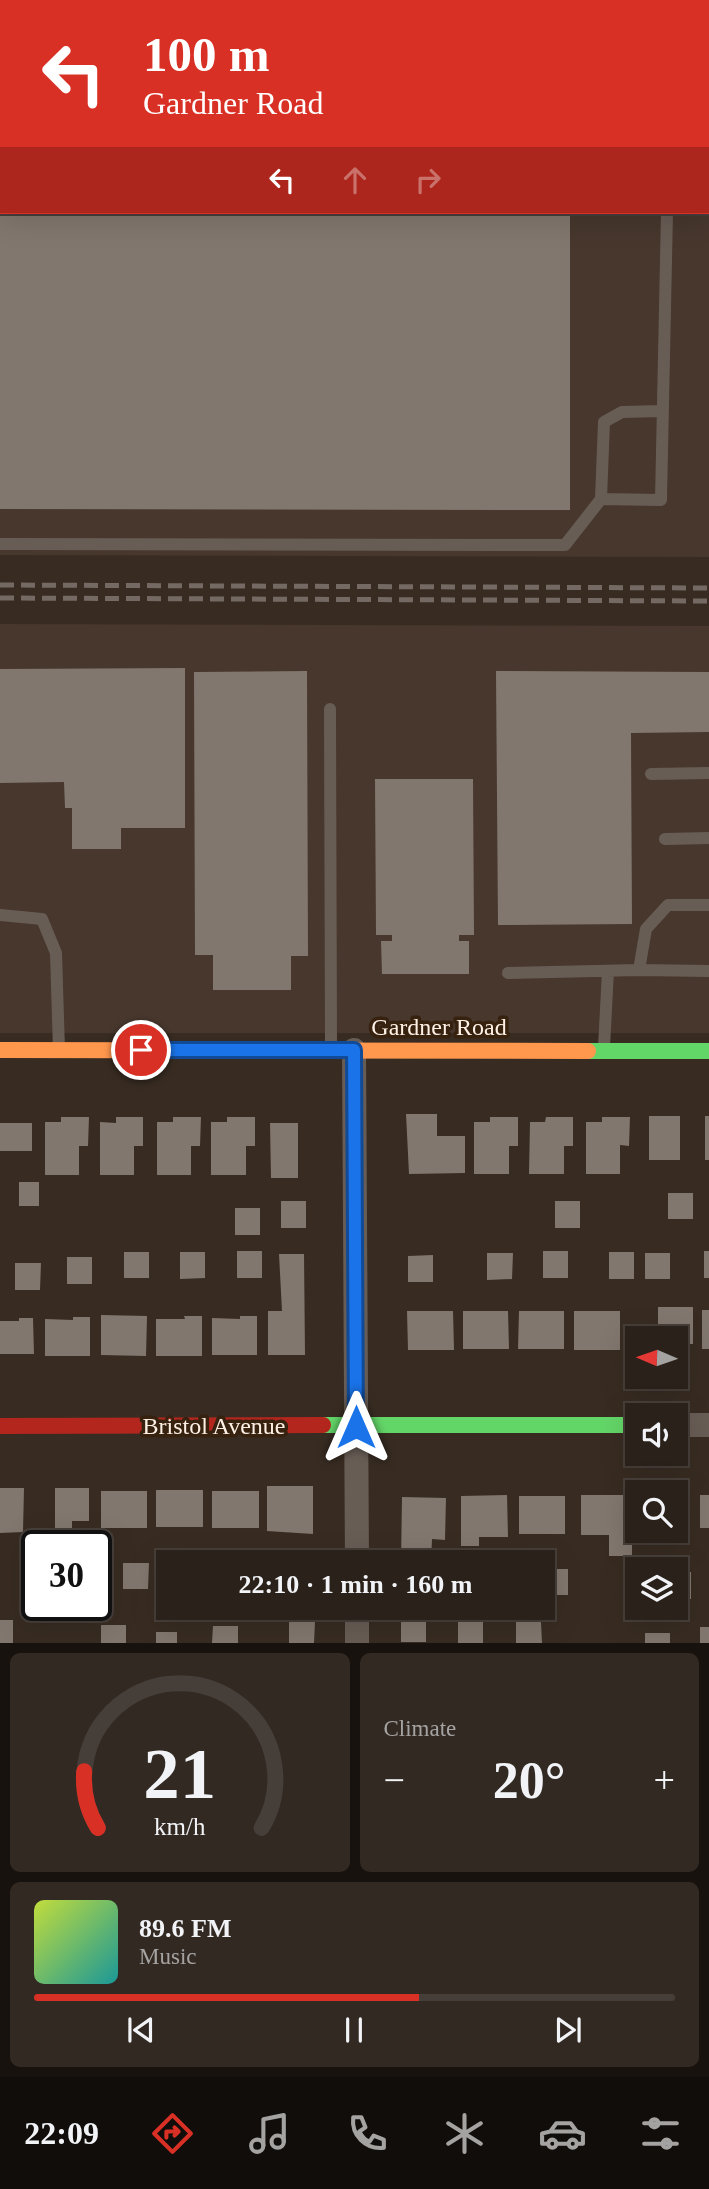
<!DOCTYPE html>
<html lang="en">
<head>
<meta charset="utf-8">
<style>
  :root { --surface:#2a211a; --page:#322923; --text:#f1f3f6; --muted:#a5a3a2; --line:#463e39; --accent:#d93025 }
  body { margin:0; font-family:Georgia,serif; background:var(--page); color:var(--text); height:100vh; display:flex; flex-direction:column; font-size:26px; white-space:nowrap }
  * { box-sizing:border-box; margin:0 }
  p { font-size:23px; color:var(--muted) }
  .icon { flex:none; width:38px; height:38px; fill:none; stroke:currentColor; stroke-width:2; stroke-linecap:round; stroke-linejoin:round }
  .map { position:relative; height:1643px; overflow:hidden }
  .panel { display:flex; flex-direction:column; gap:10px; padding:10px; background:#17120e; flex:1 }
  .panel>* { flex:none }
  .guide { position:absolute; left:0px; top:0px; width:710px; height:214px; box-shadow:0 7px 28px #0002,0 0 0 2px var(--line); background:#d93025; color:#fff; overflow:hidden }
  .needle { width:46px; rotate:272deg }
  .controls { position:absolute; left:625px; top:1326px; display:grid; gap:14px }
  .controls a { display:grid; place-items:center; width:63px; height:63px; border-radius:0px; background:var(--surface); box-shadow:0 7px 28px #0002,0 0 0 2px var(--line); font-size:35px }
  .speed { position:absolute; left:21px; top:1530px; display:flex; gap:14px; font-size:35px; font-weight:700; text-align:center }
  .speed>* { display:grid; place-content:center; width:91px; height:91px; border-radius:50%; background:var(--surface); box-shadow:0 7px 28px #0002,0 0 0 2px var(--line); line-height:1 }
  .speed .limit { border:4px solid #111; border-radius:10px; background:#fff; color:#111 }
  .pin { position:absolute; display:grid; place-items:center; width:60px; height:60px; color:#fff; margin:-30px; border:4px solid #fff; border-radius:50%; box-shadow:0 2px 7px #0007 }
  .me { position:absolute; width:77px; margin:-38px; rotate:0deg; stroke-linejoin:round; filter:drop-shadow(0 0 5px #0008) }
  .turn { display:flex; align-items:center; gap:24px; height:147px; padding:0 28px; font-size:32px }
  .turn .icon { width:91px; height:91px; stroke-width:2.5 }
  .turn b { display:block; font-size:49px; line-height:60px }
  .lanes { display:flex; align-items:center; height:66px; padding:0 28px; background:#0003; justify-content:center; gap:35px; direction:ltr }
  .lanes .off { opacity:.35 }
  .big { font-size:52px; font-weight:700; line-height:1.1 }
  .panel .card { flex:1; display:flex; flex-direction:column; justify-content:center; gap:10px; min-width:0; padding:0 24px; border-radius:10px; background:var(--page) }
  .panel .dial { align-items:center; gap:0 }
  .dial svg { height:182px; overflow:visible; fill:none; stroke:var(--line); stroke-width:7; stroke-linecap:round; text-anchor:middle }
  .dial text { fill:var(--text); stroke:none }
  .song { display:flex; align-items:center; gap:21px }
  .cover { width:84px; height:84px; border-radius:10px; background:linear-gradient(135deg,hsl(70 70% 55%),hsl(180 70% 35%)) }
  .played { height:7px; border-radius:4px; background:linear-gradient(90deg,var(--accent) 60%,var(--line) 60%) }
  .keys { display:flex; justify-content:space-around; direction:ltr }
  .heat { display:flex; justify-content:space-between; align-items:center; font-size:38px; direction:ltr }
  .panel .tiles { flex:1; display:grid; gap:10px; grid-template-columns:1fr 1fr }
  .card:last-child { grid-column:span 2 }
  .trip { position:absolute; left:156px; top:1550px; width:399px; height:70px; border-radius:0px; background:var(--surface); box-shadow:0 7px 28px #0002,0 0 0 2px var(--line); font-weight:700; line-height:70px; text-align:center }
  .tab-bar { display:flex; height:112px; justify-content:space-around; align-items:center; background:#110d0a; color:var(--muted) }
  .tab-bar .icon { width:49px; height:49px }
  .tab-bar .selected { color:var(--accent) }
  .tab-bar b { font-size:32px; color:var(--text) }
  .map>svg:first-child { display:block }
  .industrial { fill:#47372d; fill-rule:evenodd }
  .building { fill:#82776e }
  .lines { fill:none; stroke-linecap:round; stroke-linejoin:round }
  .lane { stroke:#685d55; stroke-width:12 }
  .street { stroke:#685d55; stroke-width:24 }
  .fast { stroke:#63d668; stroke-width:16 }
  .slow { stroke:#ff974d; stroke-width:16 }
  .jam { stroke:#b3261e; stroke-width:16 }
  .rail { stroke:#746a63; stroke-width:5; stroke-dasharray:14 7; stroke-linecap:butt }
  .route-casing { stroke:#114b97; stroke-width:18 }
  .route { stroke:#1a73e8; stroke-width:12 }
  .labels { text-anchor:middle; stroke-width:7; stroke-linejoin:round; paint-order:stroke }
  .street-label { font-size:24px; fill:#fef0e5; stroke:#36220f }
</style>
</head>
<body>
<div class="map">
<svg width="709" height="1643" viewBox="0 0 709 1643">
  <rect width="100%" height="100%" fill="#382c22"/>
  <path class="industrial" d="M0,0H709V557L0,555ZM2,2H709V212H2Z
    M0,624L709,626V1033H0Z"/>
  <path class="building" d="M0,212H570V510L0,509Z
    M185,668V828H121V849H72V808H65L64,782L0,783V669Z
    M307,671L308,956H291V990H213V955H195L194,672Z
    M496,671L709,672V732L631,733L632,924L498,925Z
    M375,779H473L474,935H459V941H469V974H382L381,941H392V935H376Z
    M406,1114H437V1136H465V1173L409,1174Z
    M649,1116H680V1160H649Z
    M705,1116H709V1160H705Z
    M61,1117H89L88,1146H79V1175H45V1122H61Z
    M116,1117H143V1146H134V1175H100V1122L116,1123Z
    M173,1117H201L200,1146H191V1175H157V1122H173Z
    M227,1117H255V1146H246V1175H211V1122H227Z
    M490,1117H518V1146H509V1174H474V1122H490Z
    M546,1117H573V1146H564V1174H529L530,1122H545Z
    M602,1117H630L629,1146L620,1145V1174H586V1122H602Z
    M0,1123H32V1151H0Z
    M270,1123H298V1178H271Z
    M19,1182H39V1206H19Z
    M668,1193H693V1219H668Z
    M281,1201H306V1228H281Z
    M555,1201H580V1228H555Z
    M235,1208H260V1235H235Z
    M237,1251H262V1278H237Z
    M543,1251H568V1278H543Z
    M704,1251H709V1278H704Z
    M124,1252H149V1278H124Z
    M180,1252H205V1278L180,1279Z
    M609,1252H634V1279H609Z
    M487,1253H513L512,1279L487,1280Z
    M645,1253H670V1279H645Z
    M279,1254H304L305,1355H268V1311H282Z
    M433,1255V1282H408V1256Z
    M67,1257H92V1284H67Z
    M15,1263H41L40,1290H15Z
    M658,1307H693V1344H687V1354H676V1339H658Z
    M702,1310H709V1349H702Z
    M407,1311H453L454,1350H408Z
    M463,1311H508L509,1349H463Z
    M519,1311H564V1349H518Z
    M574,1311H620V1350H574Z
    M101,1315L147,1316L146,1356L101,1355Z
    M184,1316H202V1356H156V1319H185Z
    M240,1316H257V1355H212V1318L240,1319Z
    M73,1317H90V1356H45V1319L73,1320Z
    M19,1318H33L34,1354H0V1321H19Z
    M267,1486H313V1534L267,1531Z
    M0,1488H24L23,1532L0,1533Z
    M55,1488H89V1521H72V1538H55Z
    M156,1490H203V1527H156Z
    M101,1491H147V1528H101Z
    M212,1491H259V1528H212Z
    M507,1495L508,1537H479V1546H461V1496Z
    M581,1495H632V1556H609V1535H581Z
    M676,1495H689V1527H676Z
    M700,1495H709V1528H700Z
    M519,1496H565V1534H519Z
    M402,1497L446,1498L445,1540L432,1539L431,1563H401Z
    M644,1531H663V1543L644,1542Z
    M285,1551H316V1563H285Z
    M23,1552H37V1576H23Z
    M123,1563H149L148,1589H123Z
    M543,1569H568V1595H543Z
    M691,1572V1599H676V1573Z
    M401,1619H426V1642H401Z
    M0,1620H13V1643H0Z
    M289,1621H315L314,1643H289Z
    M458,1621H483V1643H458Z
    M516,1622H541L542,1643H516Z
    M101,1625H126V1643H101Z
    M213,1626H238V1643H212Z
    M700,1627H709V1643H700Z
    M156,1632H177V1643H156Z
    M645,1633H670V1643H645Z"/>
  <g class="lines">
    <path class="lane" d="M672,2V0
      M662,411L622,412L604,422L601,499L661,500L667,212
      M0,544L565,545L601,499
      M330,709L331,1050
      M651,774L709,773
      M665,839L709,838
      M709,905H668L646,929L639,970L709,971
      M0,915L42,919L56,953L59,1050
      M508,973L639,970
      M604,1047L608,971"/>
    <path class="street" d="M354,1050L357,1563
      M676,1425H709
      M357,1608V1643"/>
    <path class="fast" d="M588,1051H709
      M323,1425H637"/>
    <path class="slow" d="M0,1050L588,1051"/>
    <path class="jam" d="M0,1426L323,1425"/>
    <path class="rail" d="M0,585L709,588
      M0,598L709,601"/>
  </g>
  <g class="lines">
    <defs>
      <path id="route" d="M141,1050H354L356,1427"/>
    </defs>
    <use href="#route" class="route-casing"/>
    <use href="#route" class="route"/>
  </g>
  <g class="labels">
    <g class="street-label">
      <text x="439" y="1035">Gardner Road</text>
      <text x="214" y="1434">Bristol Avenue</text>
    </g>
  </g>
</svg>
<div class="controls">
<a><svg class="needle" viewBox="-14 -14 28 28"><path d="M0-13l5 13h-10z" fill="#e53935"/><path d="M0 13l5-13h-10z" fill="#a5a3a2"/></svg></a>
<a><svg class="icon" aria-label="sound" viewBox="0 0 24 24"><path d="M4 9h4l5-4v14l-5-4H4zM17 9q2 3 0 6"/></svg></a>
<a><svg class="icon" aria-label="search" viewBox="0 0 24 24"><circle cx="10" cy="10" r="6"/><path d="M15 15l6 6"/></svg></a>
<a><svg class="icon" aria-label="layers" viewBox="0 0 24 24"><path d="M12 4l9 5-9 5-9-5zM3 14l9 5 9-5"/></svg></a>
</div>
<div class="speed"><div class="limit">30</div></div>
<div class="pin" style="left:141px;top:1050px;background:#d93025"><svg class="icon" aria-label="arrive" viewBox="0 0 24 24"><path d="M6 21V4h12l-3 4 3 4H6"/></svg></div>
<svg class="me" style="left:356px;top:1427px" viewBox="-20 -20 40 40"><path d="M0-17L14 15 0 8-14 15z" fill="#1a73e8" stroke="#fff" stroke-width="4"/></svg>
<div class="trip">22:10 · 1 min · 160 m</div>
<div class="guide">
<div class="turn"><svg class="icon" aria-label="left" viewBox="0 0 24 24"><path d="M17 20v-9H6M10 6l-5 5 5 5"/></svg><div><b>100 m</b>Gardner Road</div></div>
<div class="lanes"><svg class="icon" aria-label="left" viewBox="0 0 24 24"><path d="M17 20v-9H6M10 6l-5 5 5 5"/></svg><svg class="icon off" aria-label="ahead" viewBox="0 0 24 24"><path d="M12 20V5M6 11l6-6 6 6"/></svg><svg class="icon off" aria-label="right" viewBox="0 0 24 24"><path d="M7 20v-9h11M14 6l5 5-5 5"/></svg></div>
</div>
</div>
<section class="panel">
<div class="tiles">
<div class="card dial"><svg viewBox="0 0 100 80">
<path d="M14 69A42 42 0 1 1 86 69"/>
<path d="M14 69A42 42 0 0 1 8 44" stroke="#d93025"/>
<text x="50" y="56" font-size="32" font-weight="700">21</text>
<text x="50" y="72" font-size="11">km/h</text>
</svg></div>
<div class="card"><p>Climate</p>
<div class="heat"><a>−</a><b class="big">20°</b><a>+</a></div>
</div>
<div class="card">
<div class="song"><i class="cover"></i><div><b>89.6 FM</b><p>Music</p></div></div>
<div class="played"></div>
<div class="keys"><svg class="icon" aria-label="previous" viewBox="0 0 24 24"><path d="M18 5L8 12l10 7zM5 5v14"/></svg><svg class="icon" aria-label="pause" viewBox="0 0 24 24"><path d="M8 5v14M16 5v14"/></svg><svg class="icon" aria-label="next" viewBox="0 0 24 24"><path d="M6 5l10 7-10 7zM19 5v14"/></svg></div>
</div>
</div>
</section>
<nav class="tab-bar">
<b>22:09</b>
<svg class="icon selected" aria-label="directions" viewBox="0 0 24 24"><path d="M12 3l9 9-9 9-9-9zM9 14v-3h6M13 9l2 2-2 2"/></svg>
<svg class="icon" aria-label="music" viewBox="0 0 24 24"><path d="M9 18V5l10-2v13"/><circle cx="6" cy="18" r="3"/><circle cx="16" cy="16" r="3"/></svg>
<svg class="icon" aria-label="phone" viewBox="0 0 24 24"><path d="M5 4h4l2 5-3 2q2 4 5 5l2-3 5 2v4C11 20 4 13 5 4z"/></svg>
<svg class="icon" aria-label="climate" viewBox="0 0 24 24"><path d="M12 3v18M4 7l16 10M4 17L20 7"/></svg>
<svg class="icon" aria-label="car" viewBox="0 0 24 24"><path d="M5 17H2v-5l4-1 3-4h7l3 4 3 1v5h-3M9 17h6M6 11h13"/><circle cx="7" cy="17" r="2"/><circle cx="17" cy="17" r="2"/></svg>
<svg class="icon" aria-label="filters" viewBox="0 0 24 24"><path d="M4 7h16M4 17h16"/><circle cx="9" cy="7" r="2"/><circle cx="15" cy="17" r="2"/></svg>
</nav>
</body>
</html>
